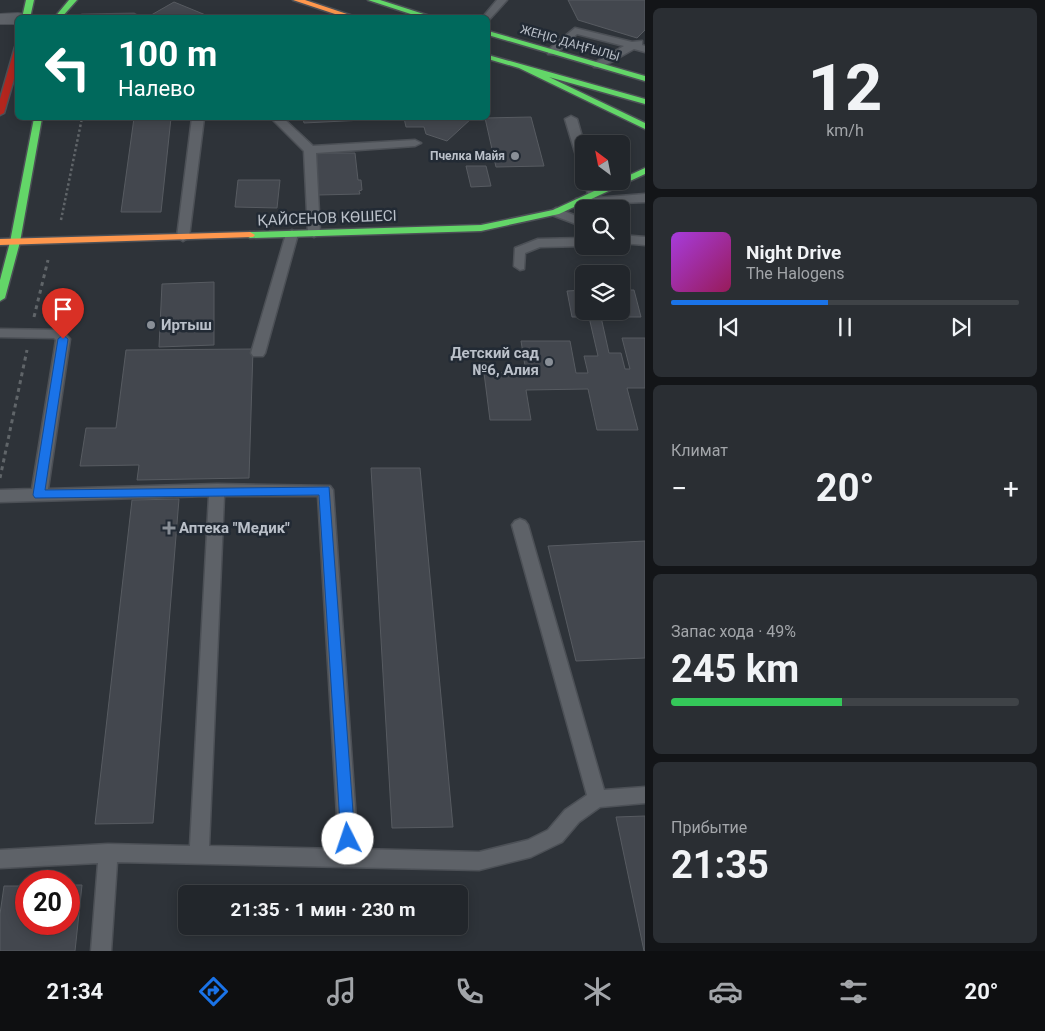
<!DOCTYPE html>
<html lang="ru">
<head>
<meta charset="utf-8">
<style>
  :root { --surface:#22262b; --page:#2a2e33; --text:#f1f3f6; --muted:#a2a5a9; --line:#3f4347; --accent:#1a73e8 }
  body { margin:0; font-family:Roboto,sans-serif; background:var(--page); color:var(--text); height:100vh; display:flex; flex-direction:column; font-size:19px; white-space:nowrap }
  * { box-sizing:border-box; margin:0 }
  p { font-size:16px; color:var(--muted) }
  .icon { flex:none; width:28px; height:28px; fill:none; stroke:currentColor; stroke-width:2; stroke-linecap:round; stroke-linejoin:round }
  .map { position:relative; flex:1; overflow:hidden }
  .panel { display:flex; flex-direction:column; gap:8px; padding:8px; background:#131518; width:400px }
  .panel>* { flex:none }
  .banner { position:absolute; left:15px; top:15px; width:475px; height:105px; border-radius:8px; box-shadow:0 2px 12px #0003,0 0 0 1px var(--line); background:#00695c; color:#fff; overflow:hidden }
  .needle { width:32px; rotate:328deg }
  .buttons { position:absolute; left:575px; top:135px; display:grid; gap:10px }
  .buttons a { display:grid; place-items:center; width:55px; height:55px; border-radius:8px; background:var(--surface); box-shadow:0 2px 12px #0003,0 0 0 1px var(--line); font-size:25px }
  .speed { position:absolute; left:15px; top:870px; display:flex; gap:10px; font-size:25px; font-weight:700; text-align:center }
  .speed>* { display:grid; place-content:center; width:65px; height:65px; border-radius:50%; background:var(--surface); box-shadow:0 2px 12px #0003,0 0 0 1px var(--line); line-height:1 }
  .speed .limit { border:8px solid #d22; background:#fff; color:#111 }
  .pin { position:absolute; display:grid; place-items:center; width:42px; height:42px; color:#fff; margin:-51px -21px; border-radius:50% 50% 50% 0; rotate:-45deg; box-shadow:0 0 5px #0007 }
  .pin .icon { rotate:45deg }
  .me { position:absolute; width:55px; margin:-28px; rotate:356deg; stroke-linejoin:round; filter:drop-shadow(0 0 4px #0008) }
  .turn { display:flex; align-items:center; gap:18px; height:105px; padding:0 20px; font-size:22px }
  .turn .icon { width:65px; height:65px; stroke-width:2.5 }
  .turn b { display:block; font-size:35px; line-height:42px }
  .big { font-size:38px; font-weight:700; line-height:1.1 }
  .panel .widget { flex:1; display:flex; flex-direction:column; justify-content:center; gap:8px; min-width:0; padding:0 18px; border-radius:8px; background:var(--page) }
  .panel .dial { align-items:center; gap:0 }
  .dial b { font-size:65px; line-height:1 }
  .song { display:flex; align-items:center; gap:15px }
  .cover { width:60px; height:60px; border-radius:8px; background:linear-gradient(135deg,hsl(280 70% 55%),hsl(330 70% 35%)) }
  .played { height:5px; border-radius:2px; background:linear-gradient(90deg,var(--accent) 45%,var(--line) 45%) }
  .keys { display:flex; justify-content:space-around; direction:ltr }
  .heat { display:flex; justify-content:space-between; align-items:center; font-size:28px; direction:ltr }
  .charge { height:8px; border-radius:4px; background:linear-gradient(90deg,#34c759 49%,var(--line) 0) }
  .trip { position:absolute; left:178px; top:885px; width:290px; height:50px; border-radius:8px; background:var(--surface); box-shadow:0 2px 12px #0003,0 0 0 1px var(--line); font-weight:700; line-height:50px; text-align:center }
  .tab-bar { display:flex; height:80px; justify-content:space-around; align-items:center; background:#0e0f11; color:var(--muted) }
  .tab-bar .icon { width:35px; height:35px }
  .tab-bar .active { color:var(--accent) }
  .tab-bar b { font-size:22px; color:var(--text) }
  main { display:flex; flex:1; min-height:0 }
  .map>svg:first-child { display:block }
  .building { fill:#43474e; stroke:#575b61 }
  .lines { fill:none; stroke-linecap:round; stroke-linejoin:round }
  .lane-casing { stroke:#4c5056; stroke-width:3 }
  .street-casing { stroke:#4c5056; stroke-width:2 }
  .fast-casing { stroke:#4c5056; stroke-width:3 }
  .slow-casing { stroke:#4c5056; stroke-width:3 }
  .jam-casing { stroke:#4c5056; stroke-width:3 }
  .path-far1 { stroke:#606569; stroke-width:2.5; stroke-dasharray:2.5 2.5; stroke-linecap:butt }
  .path { stroke:#606569; stroke-width:3; stroke-dasharray:4 4; stroke-linecap:butt }
  .lane { fill:#5e6268; fill-rule:evenodd }
  .street { fill:#5e6268; fill-rule:evenodd }
  .fast { fill:#63d668; fill-rule:evenodd }
  .slow { fill:#ff974d; fill-rule:evenodd }
  .jam { fill:#b3261e; fill-rule:evenodd }
  .route { fill:#1a73e8; stroke:#114b97 }
  .poi-dot { fill:#898f97; stroke:#222a34; stroke-width:2 }
  .labels { text-anchor:middle; stroke-width:5; stroke-linejoin:round; paint-order:stroke }
  .far-street-label { font-size:12px; fill:#bac0c9; stroke:#222a34 }
  .far-poi-label { font-size:12px; font-weight:bold; fill:#bac0c9; stroke:#222a34; text-anchor:end }
  .street-label { font-size:15px; fill:#bac0c9; stroke:#222a34 }
  .poi-label { font-size:15px; font-weight:bold; fill:#bac0c9; stroke:#222a34; text-anchor:start }
</style>
</head>
<body>
<main>
<div class="map">
<svg width="645" height="951" viewBox="0 0 645 951">
  <rect width="100%" height="100%" fill="#2e3339"/>
  <path class="building" d="M568,0H645V30L637,38L578,20Z
    M174,2L213,18H146Z
    M531,117L544,166L496,167L485,118Z
    M134,118H171L161,212H121Z
    M303,118H472L447,141L426,134L424,127H406L404,118L304,123Z
    M316,153H355L358,180H361L362,190L359,191L360,194L318,195Z
    M466,166H486L491,186L471,187Z
    M238,180H280L277,208L235,207Z
    M214,282V345L159,347L162,284Z
    M584,290V311H621V290H634L641,317H601L609,353H621L625,369H630L622,338H645V388H627L638,430H597L588,389L526,390L531,420H490L484,373L526,372L521,341H570L576,373H588L584,356H598L589,317H572L567,291Z
    M253,349L249,478L137,480L139,465L80,466L86,428H116L126,350Z
    M371,468H420L453,827L392,828Z
    M179,499L153,823L95,824L132,500Z
    M645,541V658L576,661L548,546Z
    M645,816V951H644L616,817Z
    M69,885H82L75,951H0V914L4,886H26V924H69Z"/>
  <g class="lines">
    <defs>
      <path id="lane" d="M497,0H507L488,21V18H482Z
        M134,14L139,17L77,18L82,15Z
        M575,28L632,42L642,41V45L645,46V52L634,49L602,67H594V63L624,46L577,34L556,54H548V50Z
        M571,116L577,119L584,144V165L578,162L565,119Z
        M192,118H204L189,237L183,241L177,237Z
        M271,118H283L313,146L415,140L421,143L415,146L316,153L320,233L314,237L308,233L304,151Z
        M584,181H596L600,194L594,198L645,194V202L576,205L574,202L576,199L594,198L588,194Z
        M556,208L584,219V227L552,215L550,212Z
        M292,230L298,234L265,353L263,356H253L251,353L286,234Z
        M621,235L645,237V245L621,243Z
        M584,238V246L540,247L525,253L524,269L520,270L514,266L515,248L538,239Z
        M0,329L57,330L62,331L70,339L48,489L217,484L330,486L333,490L358,849L479,852L528,840L548,830L565,810L587,795L512,525L515,521L520,519L525,521L528,525L604,790L645,787V803L600,807L579,822L562,842L531,857L479,870L117,862L111,951H91L98,863L0,868V850L108,844L190,846L209,496L0,502V490L32,489L56,340L54,338L0,337ZM224,496H318L339,849L209,846Z"/>
      <path id="street" d="M18,13L24,14L27,18H18V24H0V14Z"/>
      <path id="fast" d="M26,0H34L30,18H22Z
        M69,0H77L61,18H54Z
        M368,0H380L436,18H423Z
        M488,31L645,76V81L488,35Z
        M488,55L645,99V104L549,77L645,123V129L519,68L488,59Z
        M34,118H42L20,242L5,298L0,301V280L10,242Z
        M645,168V174L559,214L481,231L250,238L245,235L250,232L481,225L553,210L616,181H621V179Z"/>
      <path id="slow" d="M293,0H305L359,18H347Z
        M250,232L255,235L253,237L0,245V239Z"/>
      <path id="jam" d="M15,47H18V65L4,113L0,115V99Z"/>
    </defs>
    <use href="#lane" class="lane-casing"/>
    <use href="#street" class="street-casing"/>
    <use href="#fast" class="fast-casing"/>
    <use href="#slow" class="slow-casing"/>
    <use href="#jam" class="jam-casing"/>
    <path class="path-far1" d="M61,220L82,118"/>
    <path class="path" d="M34,317L48,260
      M0,478L27,350"/>
    <use href="#lane" class="lane"/>
    <use href="#street" class="street"/>
    <use href="#fast" class="fast"/>
    <use href="#slow" class="slow"/>
    <use href="#jam" class="jam"/>
  </g>
  <path class="route" d="M63,335L68,339L45,490L329,487L355,839L353,844L348,846L343,844L341,839L319,495L35,498L33,495L58,339Z"/>
  <g class="poi-dot">
    <circle cx="515" cy="156" r="5"/>
    <circle cx="151" cy="325" r="5"/>
    <circle cx="549" cy="362" r="5"/>
    <path d="M166.5 520.5h5v5h5v5h-5v5h-5v-5h-5v-5h5z"/>
  </g>
  <g class="labels">
    <g class="far-street-label">
      <text transform="translate(570 43) rotate(16)" y="4">ЖЕҢІС ДАҢҒЫЛЫ</text>
    </g>
    <g class="far-poi-label">
      <text x="505" y="160">Пчелка Майя</text>
    </g>
    <g class="street-label">
      <text transform="translate(327 218) rotate(-2)" y="5">ҚАЙСЕНОВ КӨШЕСІ</text>
    </g>
    <g class="poi-label">
      <text x="161" y="330">Иртыш</text>
      <text x="539" y="358" text-anchor="end">Детский сад<tspan x="539" dy="17">№6, Алия</tspan></text>
      <text x="179" y="533">Аптека "Медик"</text>
    </g>
  </g>
</svg>
<div class="buttons">
<a><svg class="needle" viewBox="-14 -14 28 28"><path d="M0-13l5 13h-10z" fill="#e53935"/><path d="M0 13l5-13h-10z" fill="#a2a5a9"/></svg></a>
<a><svg class="icon" aria-label="search" viewBox="0 0 24 24"><circle cx="10" cy="10" r="6"/><path d="M15 15l6 6"/></svg></a>
<a><svg class="icon" aria-label="layers" viewBox="0 0 24 24"><path d="M12 4l9 5-9 5-9-5zM3 14l9 5 9-5"/></svg></a>
</div>
<div class="speed"><div class="limit">20</div></div>
<div class="pin" style="left:63px;top:339px;background:#d93025"><svg class="icon" aria-label="arrive" viewBox="0 0 24 24"><path d="M6 21V4h12l-3 4 3 4H6"/></svg></div>
<svg class="me" style="left:348px;top:839px" viewBox="-20 -20 40 40"><circle r="19" fill="#fff"/><path d="M0-13L10 11 0 6-10 11z" fill="#1a73e8"/></svg>
<div class="trip">21:35 · 1 мин · 230 m</div>
<div class="banner">
<div class="turn"><svg class="icon" aria-label="left" viewBox="0 0 24 24"><path d="M17 20v-9H6M10 6l-5 5 5 5"/></svg><div><b>100 m</b>Налево</div></div>
</div>
</div>
<section class="panel">
<div class="widget dial"><b>12</b><p>km/h</p></div>
<div class="widget">
<div class="song"><i class="cover"></i><div><b>Night Drive</b><p>The Halogens</p></div></div>
<div class="played"></div>
<div class="keys"><svg class="icon" aria-label="previous" viewBox="0 0 24 24"><path d="M18 5L8 12l10 7zM5 5v14"/></svg><svg class="icon" aria-label="pause" viewBox="0 0 24 24"><path d="M8 5v14M16 5v14"/></svg><svg class="icon" aria-label="next" viewBox="0 0 24 24"><path d="M6 5l10 7-10 7zM19 5v14"/></svg></div>
</div>
<div class="widget"><p>Климат</p>
<div class="heat"><a>−</a><b class="big">20°</b><a>+</a></div>
</div>
<div class="widget"><p>Запас хода · 49%</p><b class="big">245 km</b><div class="charge"></div></div>
<div class="widget"><p>Прибытие</p><b class="big">21:35</b></div>
</section>
</main>
<nav class="tab-bar">
<b>21:34</b>
<svg class="icon active" aria-label="directions" viewBox="0 0 24 24"><path d="M12 3l9 9-9 9-9-9zM9 14v-3h6M13 9l2 2-2 2"/></svg>
<svg class="icon" aria-label="music" viewBox="0 0 24 24"><path d="M9 18V5l10-2v13"/><circle cx="6" cy="18" r="3"/><circle cx="16" cy="16" r="3"/></svg>
<svg class="icon" aria-label="phone" viewBox="0 0 24 24"><path d="M5 4h4l2 5-3 2q2 4 5 5l2-3 5 2v4C11 20 4 13 5 4z"/></svg>
<svg class="icon" aria-label="climate" viewBox="0 0 24 24"><path d="M12 3v18M4 7l16 10M4 17L20 7"/></svg>
<svg class="icon" aria-label="car" viewBox="0 0 24 24"><path d="M5 17H2v-5l4-1 3-4h7l3 4 3 1v5h-3M9 17h6M6 11h13"/><circle cx="7" cy="17" r="2"/><circle cx="17" cy="17" r="2"/></svg>
<svg class="icon" aria-label="filters" viewBox="0 0 24 24"><path d="M4 7h16M4 17h16"/><circle cx="9" cy="7" r="2"/><circle cx="15" cy="17" r="2"/></svg>
<b>20°</b>
</nav>
</body>
</html>
